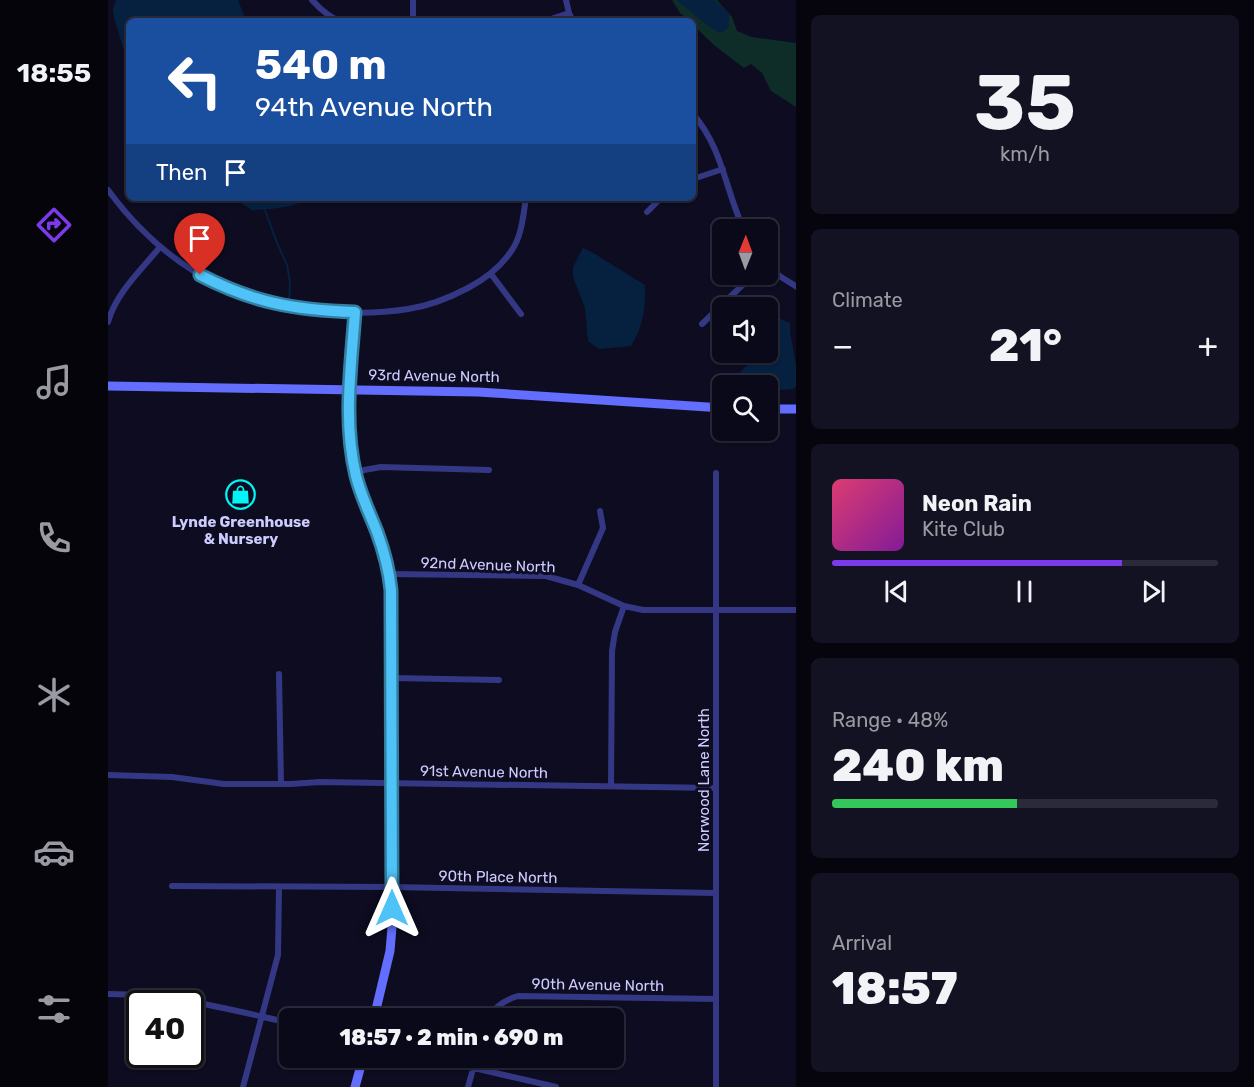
<!DOCTYPE html>
<html lang="en">
<head>
<meta charset="utf-8">
<style>
  :root { --surface:#0a0919; --page:#131222; --text:#f1f3f6; --muted:#999aa2; --line:#2a2a38; --accent:#7c3aed }
  body { margin:0; font-family:Rubik,sans-serif; background:var(--page); color:var(--text); height:100vh; display:flex; flex-direction:column; font-size:22px; white-space:nowrap }
  * { box-sizing:border-box; margin:0 }
  p { font-size:20px; color:var(--muted) }
  .icon { flex:none; width:33px; height:33px; fill:none; stroke:currentColor; stroke-width:2; stroke-linecap:round; stroke-linejoin:round }
  .map { position:relative; flex:1; overflow:hidden }
  .drawer { display:flex; flex-direction:column; gap:15px; padding:15px; background:#06050e; width:458px }
  .drawer>* { flex:none }
  .top-card { position:absolute; left:18px; top:18px; width:570px; height:183px; border-radius:9px; box-shadow:0 2px 4px #0004,0 0 0 2px var(--line); background:#1a4fa0; color:#fff; overflow:hidden }
  .needle { width:39px; rotate:1deg }
  .tools { position:absolute; left:604px; top:219px; display:grid; gap:12px }
  .tools a { display:grid; place-items:center; width:66px; height:66px; border-radius:9px; background:var(--surface); box-shadow:0 2px 4px #0004,0 0 0 2px var(--line); font-size:30px }
  .speed { position:absolute; left:18px; top:990px; display:flex; gap:12px; font-size:30px; font-weight:700; text-align:center }
  .speed>* { display:grid; place-content:center; width:78px; height:78px; border-radius:50%; background:var(--surface); box-shadow:0 2px 4px #0004,0 0 0 2px var(--line); line-height:1 }
  .speed .limit { border:3px solid #111; border-radius:9px; background:#fff; color:#111 }
  .pin { position:absolute; display:grid; place-items:center; width:51px; height:51px; color:#fff; margin:-62px -26px; border-radius:50% 50% 50% 0; rotate:-45deg; box-shadow:0 0 6px #0007 }
  .pin .icon { rotate:45deg }
  .me { position:absolute; width:66px; margin:-33px; rotate:0deg; stroke-linejoin:round; filter:drop-shadow(0 0 4px #0008) }
  .turn { display:flex; align-items:center; gap:21px; height:126px; padding:0 30px; font-size:27px }
  .turn .icon { width:78px; height:78px; stroke-width:2.5 }
  .turn b { display:block; font-size:42px; line-height:51px }
  .then { display:flex; align-items:center; height:57px; padding:0 30px; background:#0003; gap:12px; font-size:22px }
  .big { font-size:45px; font-weight:800; line-height:1.1 }
  .drawer .card { flex:1; display:flex; flex-direction:column; justify-content:center; gap:9px; min-width:0; padding:0 21px; border-radius:9px; background:var(--page) }
  .drawer .dial { align-items:center; gap:0 }
  .dial b { font-size:78px; line-height:1 }
  .song { display:flex; align-items:center; gap:18px }
  .cover { width:72px; height:72px; border-radius:9px; background:linear-gradient(135deg,hsl(340 70% 55%),hsl(290 70% 35%)) }
  .played { height:6px; border-radius:3px; background:linear-gradient(90deg,var(--accent) 75%,var(--line) 75%) }
  .keys { display:flex; justify-content:space-around; direction:ltr }
  .heat { display:flex; justify-content:space-between; align-items:center; font-size:33px; direction:ltr }
  .charge { height:9px; border-radius:4px; background:linear-gradient(90deg,#34c759 48%,var(--line) 0) }
  .trip { position:absolute; left:171px; top:1008px; width:345px; height:60px; border-radius:9px; background:var(--surface); box-shadow:0 2px 4px #0004,0 0 0 2px var(--line); font-weight:800; line-height:60px; text-align:center }
  main { display:flex; flex:1; min-height:0 }
  .dock { display:flex; flex-direction:column; width:108px; justify-content:space-around; align-items:center; background:#04040a; color:var(--muted) }
  .dock .icon { width:42px; height:42px }
  .dock .selected { color:var(--accent) }
  .dock b { font-size:27px; color:var(--text) }
  .map>svg:first-child { display:block }
  .green { fill:#0e2c28 }
  .water { fill:#062140 }
  .lines { fill:none; stroke-linecap:round; stroke-linejoin:round }
  .stream { stroke:#062140; stroke-width:2 }
  .street { stroke:#343884; stroke-width:6 }
  .secondary { stroke:#636eff; stroke-width:9 }
  .route-casing { stroke:#337fa1; stroke-width:15 }
  .route { stroke:#4fc3f7; stroke-width:10 }
  .labels { text-anchor:middle; stroke-width:6; stroke-linejoin:round; paint-order:stroke }
  .street-label { font-size:15px; fill:#cdccff; stroke:#0d0c21 }
  .poi-label { font-size:15px; font-weight:bold; fill:#cdccff; stroke:#0d0c21 }
</style>
</head>
<body>
<main>
<nav class="dock">
<b>18:55</b>
<svg class="icon selected" aria-label="directions" viewBox="0 0 24 24"><path d="M12 3l9 9-9 9-9-9zM9 14v-3h6M13 9l2 2-2 2"/></svg>
<svg class="icon" aria-label="music" viewBox="0 0 24 24"><path d="M9 18V5l10-2v13"/><circle cx="6" cy="18" r="3"/><circle cx="16" cy="16" r="3"/></svg>
<svg class="icon" aria-label="phone" viewBox="0 0 24 24"><path d="M5 4h4l2 5-3 2q2 4 5 5l2-3 5 2v4C11 20 4 13 5 4z"/></svg>
<svg class="icon" aria-label="climate" viewBox="0 0 24 24"><path d="M12 3v18M4 7l16 10M4 17L20 7"/></svg>
<svg class="icon" aria-label="car" viewBox="0 0 24 24"><path d="M5 17H2v-5l4-1 3-4h7l3 4 3 1v5h-3M9 17h6M6 11h13"/><circle cx="7" cy="17" r="2"/><circle cx="17" cy="17" r="2"/></svg>
<svg class="icon" aria-label="filters" viewBox="0 0 24 24"><path d="M4 7h16M4 17h16"/><circle cx="9" cy="7" r="2"/><circle cx="15" cy="17" r="2"/></svg>
</nav>
<div class="map">
<svg width="689" height="1087" viewBox="0 0 689 1087">
  <rect width="100%" height="100%" fill="#0d0c21"/>
  <path class="green" d="M564,0H609L624,17L629,31L644,37L688,43V107L663,91L654,73L643,64L636,68L607,46L585,25V21H581L572,13Z"/>
  <path class="water" d="M8,0H130L138,21H21V68L6,17L5,9Z
    M569,0H606L621,13V27L615,32L611,33L595,22Z
    M125,198H204C184,208 166,209 144,210Z
    M475,248L482,251L537,285C537,310 536,324 523,346L491,349L480,341L477,308L465,277V267Z
    M669,319H673L682,323V332L688,365V386L685,389L660,391V386L627,385C629,370 643,363 654,353L660,352C660,339 662,331 669,319Z"/>
  <g class="lines">
    <path class="stream" d="M157,210L169,243L179,265L182,282L181,301"/>
    <path class="street" d="M204,0C212,9 220,16 231,21
      M305,0V21
      M458,0L461,13L465,21
      M437,21L461,13
      M585,114C615,149 617,189 636,230
      M585,179L615,169
      M0,190C30,231 67,264 113,286C164,310 244,318 300,309C321,306 341,298 360,288C377,279 393,267 404,250C414,235 415,216 418,198
      M539,212L553,198
      M660,267L673,277L689,287
      M383,274L413,314
      M0,322C8,293 33,270 52,247
      M594,324L646,274
      M608,473V1087
      M248,475L256,470L273,467L381,470
      M281,574L438,576L470,585L516,606L535,610H689
      M470,585L495,528L492,511
      M171,674L173,784
      M284,678L391,680
      M0,775L64,777L116,784H183L212,782L608,788
      M503,786L504,651L507,632L516,606
      M64,886L284,887L608,893
      M0,994C64,994 120,1009 182,1023
      M380,1018C387,1006 397,1000 410,996L608,999
      M323,1058L448,1087
      M135,1087L170,955L171,887
      M360,1087L368,1058"/>
    <path class="secondary" d="M247,312C243,367 235,423 248,477C255,506 271,531 278,560C282,576 283,593 284,610V927L282,951L266,1018
      M0,386L370,392L615,408
      M660,409H689
      M247,1087L255,1058"/>
  </g>
  <g class="lines">
    <defs>
      <path id="route" d="M92,275C146,303 187,310 247,312C243,367 235,422 248,476C253,496 262,514 269,532C276,551 281,570 283,590L284,908"/>
    </defs>
    <use href="#route" class="route-casing"/>
    <use href="#route" class="route"/>
  </g>
  <defs>
    <symbol id="shop-ring" viewBox="-11 -11 22 22"><circle r="9.5" fill="#0d0c21" stroke="#00f6f7" stroke-width="1.5"/><path d="M-5-2.5h2.3a2.7 3.5 0 0 1 5.4 0H5L5.5 6h-11ZM-1.5-2.5h3a1.5 2.3 0 0 0-3 0Z" fill="#00f6f7"/></symbol>
  </defs>
  <g fill-rule="evenodd">
    <use href="#shop-ring" x="116" y="478" width="33" height="33"/>
  </g>
  <g class="labels">
    <g class="street-label">
      <text transform="translate(326 376) rotate(1)" y="5">93rd Avenue North</text>
      <text transform="translate(380 565) rotate(2)" y="5">92nd Avenue North</text>
      <text transform="translate(376 772) rotate(1)" y="5">91st Avenue North</text>
      <text transform="translate(596 780) rotate(-90)" y="5">Norwood Lane North</text>
      <text transform="translate(390 877) rotate(1)" y="5">90th Place North</text>
      <text transform="translate(490 985) rotate(1)" y="5">90th Avenue North</text>
    </g>
    <g class="poi-label">
      <text x="133" y="527">Lynde Greenhouse<tspan x="133" dy="17">&amp; Nursery</tspan></text>
    </g>
  </g>
</svg>
<div class="tools">
<a><svg class="needle" viewBox="-14 -14 28 28"><path d="M0-13l5 13h-10z" fill="#e53935"/><path d="M0 13l5-13h-10z" fill="#999aa2"/></svg></a>
<a><svg class="icon" aria-label="sound" viewBox="0 0 24 24"><path d="M4 9h4l5-4v14l-5-4H4zM17 9q2 3 0 6"/></svg></a>
<a><svg class="icon" aria-label="search" viewBox="0 0 24 24"><circle cx="10" cy="10" r="6"/><path d="M15 15l6 6"/></svg></a>
</div>
<div class="speed"><div class="limit">40</div></div>
<div class="pin" style="left:92px;top:275px;background:#d93025"><svg class="icon" aria-label="arrive" viewBox="0 0 24 24"><path d="M6 21V4h12l-3 4 3 4H6"/></svg></div>
<svg class="me" style="left:284px;top:908px" viewBox="-20 -20 40 40"><path d="M0-17L14 15 0 8-14 15z" fill="#4fc3f7" stroke="#fff" stroke-width="4"/></svg>
<div class="trip">18:57 · 2 min · 690 m</div>
<div class="top-card">
<div class="turn"><svg class="icon" aria-label="left" viewBox="0 0 24 24"><path d="M17 20v-9H6M10 6l-5 5 5 5"/></svg><div><b>540 m</b>94th Avenue North</div></div>
<div class="then">Then<svg class="icon" aria-label="arrive" viewBox="0 0 24 24"><path d="M6 21V4h12l-3 4 3 4H6"/></svg></div>
</div>
</div>
<section class="drawer">
<div class="card dial"><b>35</b><p>km/h</p></div>
<div class="card"><p>Climate</p>
<div class="heat"><a>−</a><b class="big">21°</b><a>+</a></div>
</div>
<div class="card">
<div class="song"><i class="cover"></i><div><b>Neon Rain</b><p>Kite Club</p></div></div>
<div class="played"></div>
<div class="keys"><svg class="icon" aria-label="previous" viewBox="0 0 24 24"><path d="M18 5L8 12l10 7zM5 5v14"/></svg><svg class="icon" aria-label="pause" viewBox="0 0 24 24"><path d="M8 5v14M16 5v14"/></svg><svg class="icon" aria-label="next" viewBox="0 0 24 24"><path d="M6 5l10 7-10 7zM19 5v14"/></svg></div>
</div>
<div class="card"><p>Range · 48%</p><b class="big">240 km</b><div class="charge"></div></div>
<div class="card"><p>Arrival</p><b class="big">18:57</b></div>
</section>
</main>
</body>
</html>
